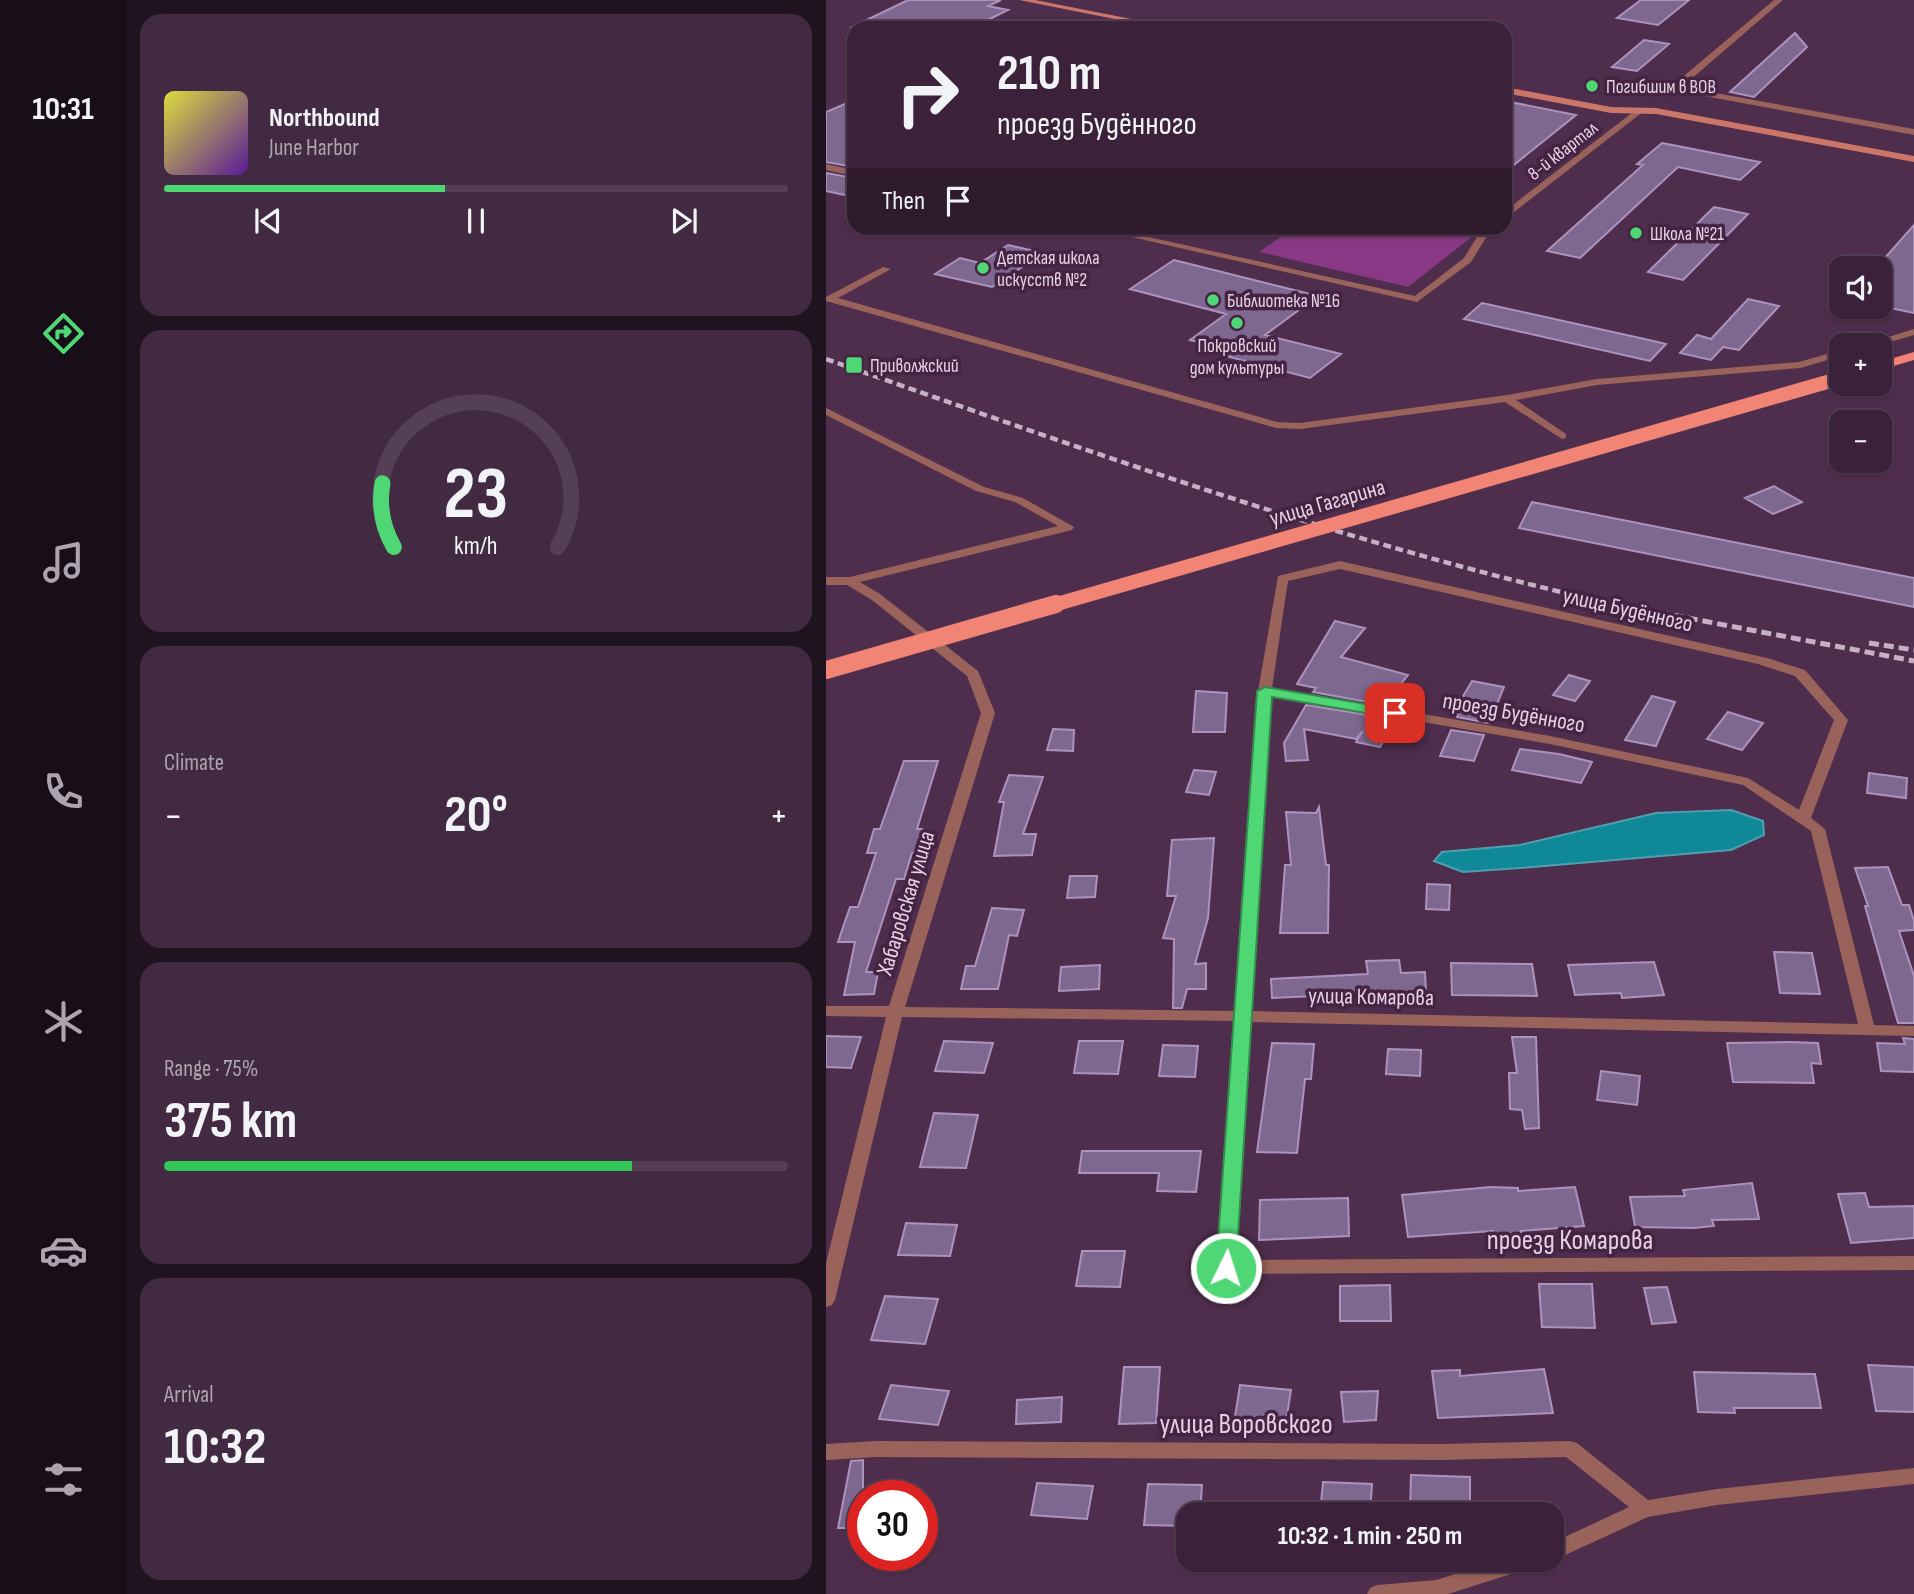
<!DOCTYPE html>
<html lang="en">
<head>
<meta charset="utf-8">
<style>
  :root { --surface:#3b223a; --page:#422a42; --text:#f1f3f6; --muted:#aca4af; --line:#543f54; --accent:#4fd675 }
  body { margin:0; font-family:"Sofia Sans Condensed",sans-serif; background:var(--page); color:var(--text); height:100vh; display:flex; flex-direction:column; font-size:26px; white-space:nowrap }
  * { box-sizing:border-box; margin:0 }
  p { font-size:23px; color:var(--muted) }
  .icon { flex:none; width:38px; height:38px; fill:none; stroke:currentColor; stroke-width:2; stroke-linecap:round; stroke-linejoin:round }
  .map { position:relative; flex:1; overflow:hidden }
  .side { display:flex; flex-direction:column; gap:14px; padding:14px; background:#201320; width:700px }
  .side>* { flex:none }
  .top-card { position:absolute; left:21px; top:21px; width:665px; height:214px; border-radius:21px; box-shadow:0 2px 5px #0004,0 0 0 2px var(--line); background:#3b223a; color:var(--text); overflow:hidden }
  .fabs { position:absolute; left:1003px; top:256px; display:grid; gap:14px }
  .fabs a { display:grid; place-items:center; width:63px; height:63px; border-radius:14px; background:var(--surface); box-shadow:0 2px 5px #0004,0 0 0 2px var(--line); font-size:35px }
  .speed { position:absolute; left:21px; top:1480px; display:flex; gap:14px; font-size:35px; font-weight:700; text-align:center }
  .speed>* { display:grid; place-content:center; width:91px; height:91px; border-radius:50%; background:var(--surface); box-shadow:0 2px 5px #0004,0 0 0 2px var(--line); line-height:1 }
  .speed .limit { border:10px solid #d22; background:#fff; color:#111 }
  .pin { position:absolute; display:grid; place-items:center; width:60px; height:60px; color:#fff; margin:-30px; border-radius:14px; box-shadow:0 4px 10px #0006 }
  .me { position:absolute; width:77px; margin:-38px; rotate:4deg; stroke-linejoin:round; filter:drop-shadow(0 0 5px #0008) }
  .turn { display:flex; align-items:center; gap:24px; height:147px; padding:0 35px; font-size:32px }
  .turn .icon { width:91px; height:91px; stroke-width:2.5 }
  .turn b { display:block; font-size:49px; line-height:60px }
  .then { display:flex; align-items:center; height:66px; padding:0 35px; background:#0003; gap:14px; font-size:26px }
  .big { font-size:52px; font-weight:700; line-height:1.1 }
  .side .widget { flex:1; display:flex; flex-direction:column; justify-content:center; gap:10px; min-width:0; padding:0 24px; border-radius:21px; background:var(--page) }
  .side .dial { align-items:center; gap:0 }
  .dial svg { height:182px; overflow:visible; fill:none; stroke:var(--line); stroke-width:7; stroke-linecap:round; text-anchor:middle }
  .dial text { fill:var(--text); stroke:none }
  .song { display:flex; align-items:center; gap:21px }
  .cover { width:84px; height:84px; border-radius:10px; background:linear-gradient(135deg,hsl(60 70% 55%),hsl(270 70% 35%)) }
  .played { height:7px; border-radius:4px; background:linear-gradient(90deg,var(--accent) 45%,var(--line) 45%) }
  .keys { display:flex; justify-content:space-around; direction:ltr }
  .heat { display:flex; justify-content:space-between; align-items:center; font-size:38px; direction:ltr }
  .charge { height:10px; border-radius:5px; background:linear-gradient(90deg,#34c759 75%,var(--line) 0) }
  .trip { position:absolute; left:350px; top:1502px; width:388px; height:70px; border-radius:21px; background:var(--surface); box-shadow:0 2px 5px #0004,0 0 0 2px var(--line); font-weight:700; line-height:70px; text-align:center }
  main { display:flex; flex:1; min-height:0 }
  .menu { display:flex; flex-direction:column; width:126px; justify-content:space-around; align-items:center; background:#180e17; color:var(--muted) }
  .menu .icon { width:49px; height:49px }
  .menu .active { color:var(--accent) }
  .menu b { font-size:32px; color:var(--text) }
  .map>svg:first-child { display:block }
  .green { fill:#883884 }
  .water { fill:#0f8898; stroke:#509eaf; stroke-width:2 }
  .building { fill:#7e6890; stroke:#ab93be; stroke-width:2 }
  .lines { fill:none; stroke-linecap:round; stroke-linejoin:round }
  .street { fill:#99625a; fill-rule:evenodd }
  .secondary { fill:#cb7669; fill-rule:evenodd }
  .primary { fill:#f18474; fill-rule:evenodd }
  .rail-far1 { stroke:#c7b0c5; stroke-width:4.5; stroke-dasharray:8 4.5; stroke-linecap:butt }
  .rail { stroke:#c7b0c5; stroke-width:5; stroke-dasharray:10 5; stroke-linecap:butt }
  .primary-bridge-far1 { stroke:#f18474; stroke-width:14 }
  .primary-bridge { stroke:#f18474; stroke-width:18 }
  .route { fill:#4fd675; stroke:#338b4c; stroke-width:2 }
  .poi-dot { fill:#4fd675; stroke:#442442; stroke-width:2.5 }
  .labels { text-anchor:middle; stroke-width:7; stroke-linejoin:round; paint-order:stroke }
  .far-poi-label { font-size:19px; fill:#e6d1e4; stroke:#442442; text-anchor:start }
  .far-street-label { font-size:19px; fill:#e6d1e4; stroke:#442442 }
  .street-label { font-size:23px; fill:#e6d1e4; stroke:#442442 }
  .near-street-label { font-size:28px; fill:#e6d1e4; stroke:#442442 }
</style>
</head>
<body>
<main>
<nav class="menu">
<b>10:31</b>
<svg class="icon active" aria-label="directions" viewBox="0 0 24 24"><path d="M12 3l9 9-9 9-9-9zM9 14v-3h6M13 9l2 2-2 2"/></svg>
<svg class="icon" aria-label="music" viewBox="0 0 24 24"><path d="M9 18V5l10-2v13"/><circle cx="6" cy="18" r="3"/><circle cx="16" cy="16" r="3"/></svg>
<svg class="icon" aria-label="phone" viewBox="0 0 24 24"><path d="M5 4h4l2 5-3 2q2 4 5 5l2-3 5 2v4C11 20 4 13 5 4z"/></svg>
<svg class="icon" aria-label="climate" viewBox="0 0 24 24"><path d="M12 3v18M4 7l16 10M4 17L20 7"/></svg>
<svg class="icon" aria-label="car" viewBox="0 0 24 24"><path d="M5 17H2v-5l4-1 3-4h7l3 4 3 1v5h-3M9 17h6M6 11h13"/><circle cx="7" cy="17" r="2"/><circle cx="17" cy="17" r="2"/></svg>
<svg class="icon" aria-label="filters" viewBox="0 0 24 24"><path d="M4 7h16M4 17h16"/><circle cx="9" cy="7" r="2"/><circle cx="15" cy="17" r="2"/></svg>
</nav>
<section class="side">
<div class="widget">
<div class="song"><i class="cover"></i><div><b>Northbound</b><p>June Harbor</p></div></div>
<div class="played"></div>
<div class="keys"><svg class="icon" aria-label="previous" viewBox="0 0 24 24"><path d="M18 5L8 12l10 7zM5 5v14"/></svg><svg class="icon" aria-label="pause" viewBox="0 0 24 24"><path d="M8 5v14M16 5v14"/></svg><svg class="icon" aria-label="next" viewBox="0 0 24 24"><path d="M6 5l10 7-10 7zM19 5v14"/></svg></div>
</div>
<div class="widget dial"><svg viewBox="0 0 100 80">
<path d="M14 69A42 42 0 1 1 86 69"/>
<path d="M14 69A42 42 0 0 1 9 41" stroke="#4fd675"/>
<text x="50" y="56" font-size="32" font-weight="700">23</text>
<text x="50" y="72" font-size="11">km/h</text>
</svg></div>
<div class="widget"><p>Climate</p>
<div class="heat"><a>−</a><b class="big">20°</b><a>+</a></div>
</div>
<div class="widget"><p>Range · 75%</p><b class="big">375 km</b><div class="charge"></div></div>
<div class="widget"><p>Arrival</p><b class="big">10:32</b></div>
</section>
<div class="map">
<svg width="1088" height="1594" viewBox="0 0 1088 1594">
  <rect width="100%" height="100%" fill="#4f2e4d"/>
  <path class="green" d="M468,228H657L582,287L433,252Z"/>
  <path class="water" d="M905,810L937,821L938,835L905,850L694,868L637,872L608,861L616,852L694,845L830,813Z"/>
  <path class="building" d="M82,0H175L162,6L182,10L146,28H24Z
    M815,0H863L832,25L791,18Z
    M969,33L981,47L928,97L904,92Z
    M818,40L843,44L811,71L786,67Z
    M28,100V167L0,162V112Z
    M679,101L750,115L679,172Z
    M836,143L934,162L914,180L852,167L754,258L721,251L817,165L811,164Z
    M0,173L28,178V197L0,191Z
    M888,207L922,214L857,280L822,272Z
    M1088,225V313L1054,306V268H1050Z
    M182,245L217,253L166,287L109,274L134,258L154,263Z
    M348,260L492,296L439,335L515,354L484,378L385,352L392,347L364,340L400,314L304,289Z
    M922,299L953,306L913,350L897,347L885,360L854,353L871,335L885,339Z
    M656,303L823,340L840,344L824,361L638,319Z
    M948,486L953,489L976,502L947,514L919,498Z
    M706,502L1088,578V607L693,528Z
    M509,621L539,628L515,657L582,675L558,705L487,692L490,688L471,684Z
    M743,675L764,681L749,701L727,695Z
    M646,681L678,687L663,723L631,717L634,709L630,708Z
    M370,691L401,693L399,732H367Z
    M826,696L849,702L830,746L799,740Z
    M480,705L548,716L543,723L565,727L554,747L530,742L537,731L530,739L478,729L482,760L460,761L458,743Z
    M902,712L937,723L916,750L881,739Z
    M227,729L248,730L247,751L221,750Z
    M625,730L658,735L648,761L614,756Z
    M694,749L733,754L766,762L755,783L686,770Z
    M78,761H112L91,829H96L90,853H86L78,879H70L40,972H52L48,994L18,995L29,942H12L24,907H32L50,853H41L48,829H54Z
    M368,770L390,772L383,795L360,792Z
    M1043,773L1081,778L1080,798L1041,793Z
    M183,775L217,777L197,834H210L206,855L168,856L178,802H173Z
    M493,807L500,865H503L502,933H454L459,865H465L460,812L490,813Z
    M388,838L382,918L369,964L380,963V989H361L356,1008H347L348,939L337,938L350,896H341L346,840Z
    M1062,867L1076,905H1083L1088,921V930L1073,931L1088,976V1023H1072L1039,906H1042L1029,868Z
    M244,876H271L269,897L241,898Z
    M601,884L624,885L623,910L600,909Z
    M166,908L198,910L191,936L183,935L172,989H135L140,966H149Z
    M948,952L986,953L994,994L954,993Z
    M573,960L575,973L599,972L600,991L446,998L445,979L542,974L540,961Z
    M828,962L838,995L796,998L795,993L749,995L742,965Z
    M625,963L706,964L711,996L626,995Z
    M274,965L273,989L233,991L235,967Z
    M0,1036L35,1037L25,1068L0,1067Z
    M686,1037H710L713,1128L699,1129L696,1110L684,1109L683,1073H691Z
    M1077,1038L1088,1039V1072L1055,1071L1051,1043L1079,1044Z
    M118,1041L167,1043L158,1073L109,1071Z
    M253,1041H297L292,1074L248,1073Z
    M962,1042L992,1043L995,1064L985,1063L988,1083L907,1082L901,1043Z
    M446,1043L488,1044L485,1079H479L471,1153L431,1152Z
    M337,1045L372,1046L369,1077L333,1076Z
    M562,1049L595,1050L594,1076L560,1074Z
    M775,1071L814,1076L811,1105L771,1100Z
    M108,1113L152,1115L140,1168L94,1167Z
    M256,1151H375L370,1192L331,1191L333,1173H253Z
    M926,1183L933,1219L886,1220L888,1226L868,1228L809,1227L804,1197L859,1196L857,1190Z
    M665,1187L692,1188V1191L749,1187L758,1226L695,1231V1234L667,1233V1231L582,1237L576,1195Z
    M1039,1193L1043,1207L1088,1206V1238L1025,1243L1012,1194Z
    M522,1198L523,1236L433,1240L434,1200Z
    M80,1223L131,1225L124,1256L72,1255Z
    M256,1251H299L294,1287L250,1286Z
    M713,1284H766L769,1328L716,1327Z
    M564,1285L565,1321H514V1286Z
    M841,1287L850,1322L826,1324L818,1288Z
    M59,1296L112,1299L99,1344L45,1340Z
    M1042,1365L1088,1367V1412L1050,1411Z
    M298,1367H334L330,1423L293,1424Z
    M718,1369L727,1413L612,1418L606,1371L634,1370V1376Z
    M868,1372L989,1374L995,1408H908L909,1413L872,1412Z
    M65,1385L123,1391L112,1425L53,1419Z
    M414,1385L465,1390L460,1422L409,1417Z
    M552,1391L550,1420L518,1422L515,1392Z
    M236,1397L235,1422L190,1424L191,1400Z
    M37,1460V1528H12L25,1461Z
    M585,1475L644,1477V1514H584Z
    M497,1482L546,1484L544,1514H494Z
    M211,1483L267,1486L261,1519L205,1515Z
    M322,1484L376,1485L374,1514H362V1526L318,1525Z"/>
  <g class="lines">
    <path class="street" d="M948,0H957L856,87L1088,129V135L846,90V86Z
      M811,109L818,111L679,219V211Z
      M0,164L28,170V176L0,170Z
      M266,228H282L589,296L638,258L654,232L660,228H670L661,236L645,262L591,302Z
      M57,267L65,269L12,298L451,422L474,423L681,395L771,379L973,362L1015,350V356L974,368L771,385L690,400L740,434V438L736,439L679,402L474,429L450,428L0,301V297Z
      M1088,329V335L1054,345H1037Z
      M0,408L158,487L197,498L248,527L246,530L34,582L54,594L152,671L169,713L79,1007L410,1011L432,691L452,576L514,561L941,658L979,670L1022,720L985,818L999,829L1048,1025L1088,1026V1036L425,1022L409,1260L1088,1256V1270L400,1274L394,1272L391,1267L409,1021L76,1017L9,1300L6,1305L0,1307V1263L60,1017L0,1016V1006H63L155,713L141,676L46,600L21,585H0V577H24L232,526L189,502L150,491L0,415ZM514,569L932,664L969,676L1008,720L973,810L922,778L724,736L446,688L462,581ZM445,696L724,744L917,785L985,831L1032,1024L425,1011Z
      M50,1441L614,1444L744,1441L751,1443L822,1500L891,1489L1088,1468V1484L891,1505L822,1517L726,1561L722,1559H726V1543L803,1507L740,1457L614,1460L50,1457L0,1460V1444Z
      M677,1559H716L713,1565L622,1594H541L544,1588L551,1585L610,1580Z"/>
    <path class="secondary" d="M193,0H209L351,28H334Z
      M679,87L785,107L830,108L1088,156V162L830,114L785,113L679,93Z"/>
    <path class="primary" d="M1088,352V360L1054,370V362Z"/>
    <path class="rail-far1" d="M0,359C262,451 524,546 796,606"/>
    <path class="rail" d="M788,604L1088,661
      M1043,643L1088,650"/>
    <path class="primary-bridge-far1" d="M224,606L1015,378"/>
    <path class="primary-bridge" d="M0,670L230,604"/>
  </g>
  <path class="route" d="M439,687L569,709L576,713L569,718L446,697L410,1268L407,1273H393L390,1268L431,691Z"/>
  <g class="poi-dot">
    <circle cx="766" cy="86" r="7"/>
    <circle cx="810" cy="233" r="7"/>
    <circle cx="157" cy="268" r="7"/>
    <circle cx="387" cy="300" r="7"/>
    <circle cx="411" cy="323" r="7"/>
    <rect x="19" y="356" width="18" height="18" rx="3.5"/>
  </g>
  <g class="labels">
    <g class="far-poi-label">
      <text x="780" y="93">Погибшим в ВОВ</text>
      <text x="824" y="240">Школа №21</text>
      <text x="171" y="264">Детская школа<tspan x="171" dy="22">искусств №2</tspan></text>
      <text x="401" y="307">Библиотека №16</text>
      <text x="411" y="352" text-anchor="middle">Покровский<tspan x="411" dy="22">дом культуры</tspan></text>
      <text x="44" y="372">Приволжский</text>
    </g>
    <g class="far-street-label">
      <text transform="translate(736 150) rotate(-38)" y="7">8-й квартал</text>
    </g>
    <g class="street-label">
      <text transform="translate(501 502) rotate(-16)" y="8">улица Гагарина</text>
      <text transform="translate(802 609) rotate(13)" y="8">улица Будённого</text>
      <text transform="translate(688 712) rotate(10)" y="8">проезд Будённого</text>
      <text transform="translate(79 903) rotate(-73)" y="8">Хабаровская улица</text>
      <text transform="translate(545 996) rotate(1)" y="8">улица Комарова</text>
    </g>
    <g class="near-street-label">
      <text x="744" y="1249">проезд Комарова</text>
      <text x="420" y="1433">улица Воровского</text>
    </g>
  </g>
</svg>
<div class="fabs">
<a><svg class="icon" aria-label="sound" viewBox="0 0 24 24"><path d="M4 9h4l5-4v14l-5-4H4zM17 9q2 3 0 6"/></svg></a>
<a>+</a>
<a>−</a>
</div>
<div class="speed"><div class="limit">30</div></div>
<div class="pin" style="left:569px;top:713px;background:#d93025"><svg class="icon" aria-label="arrive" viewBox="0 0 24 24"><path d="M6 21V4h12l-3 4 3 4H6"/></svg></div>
<svg class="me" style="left:400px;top:1268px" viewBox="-20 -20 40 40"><circle r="17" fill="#4fd675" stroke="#fff" stroke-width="3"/><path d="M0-11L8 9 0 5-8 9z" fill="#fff"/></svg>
<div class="trip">10:32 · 1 min · 250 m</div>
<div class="top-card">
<div class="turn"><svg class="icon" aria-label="right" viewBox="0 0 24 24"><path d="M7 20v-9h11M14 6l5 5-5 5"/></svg><div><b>210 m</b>проезд Будённого</div></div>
<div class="then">Then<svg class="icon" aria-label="arrive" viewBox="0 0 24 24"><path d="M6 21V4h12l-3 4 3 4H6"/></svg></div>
</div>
</div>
</main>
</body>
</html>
